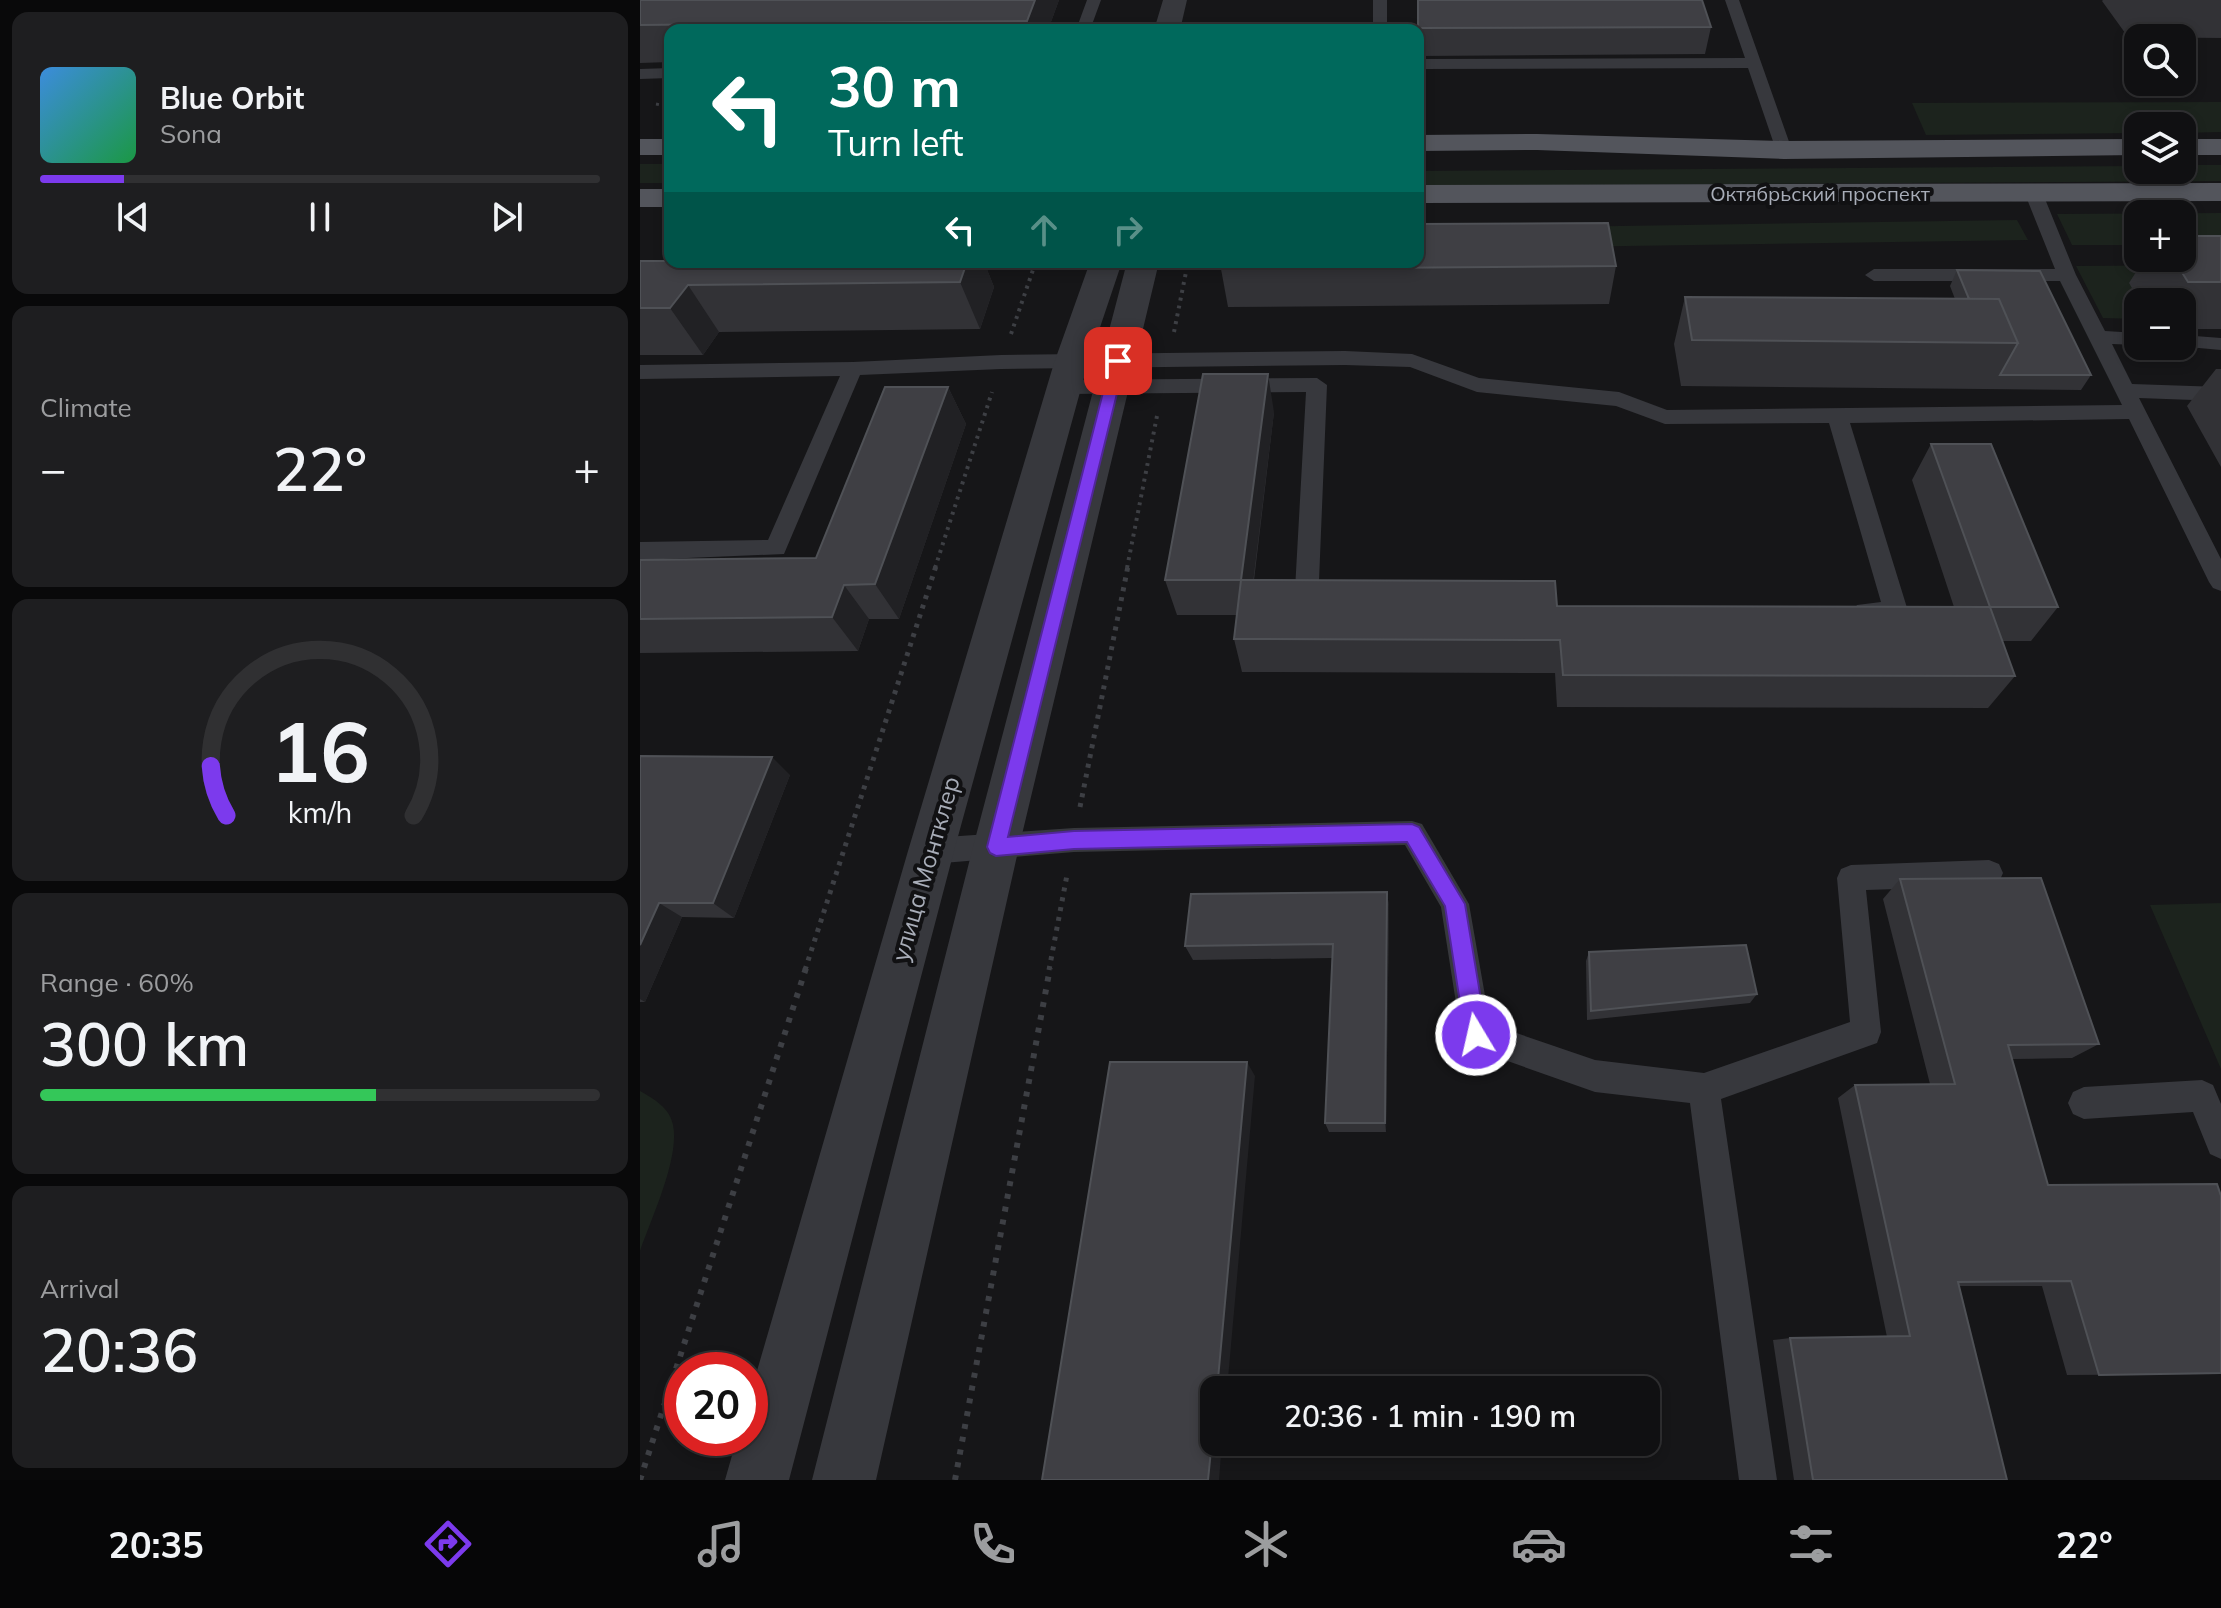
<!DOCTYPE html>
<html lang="en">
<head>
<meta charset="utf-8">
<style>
  :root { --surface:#101012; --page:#1e1e20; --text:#f1f3f6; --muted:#9c9d9f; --line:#303032; --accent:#7c3aed }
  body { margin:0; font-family:Mulish,sans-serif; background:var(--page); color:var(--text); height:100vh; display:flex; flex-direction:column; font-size:30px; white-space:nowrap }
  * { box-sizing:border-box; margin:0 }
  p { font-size:26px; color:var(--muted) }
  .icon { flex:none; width:44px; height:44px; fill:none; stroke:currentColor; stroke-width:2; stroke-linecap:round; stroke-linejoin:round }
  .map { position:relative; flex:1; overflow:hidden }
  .sheet { display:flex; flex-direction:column; gap:12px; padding:12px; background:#09090a; width:640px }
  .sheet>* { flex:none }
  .hud { position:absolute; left:24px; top:24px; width:760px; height:244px; border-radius:16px; box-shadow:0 4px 12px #0003,0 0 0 2px var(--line); background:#00695c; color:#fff; overflow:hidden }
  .fabs { position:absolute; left:1484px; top:24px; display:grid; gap:16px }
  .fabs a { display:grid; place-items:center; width:72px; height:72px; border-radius:16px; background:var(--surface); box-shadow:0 4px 12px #0003,0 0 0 2px var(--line); font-size:40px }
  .speed { position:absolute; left:24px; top:1352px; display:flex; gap:16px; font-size:40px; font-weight:700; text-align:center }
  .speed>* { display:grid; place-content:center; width:104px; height:104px; border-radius:50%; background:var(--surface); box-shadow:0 4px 12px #0003,0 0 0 2px var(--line); line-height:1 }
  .speed .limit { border:12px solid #d22; background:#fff; color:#111 }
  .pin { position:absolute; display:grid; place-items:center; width:68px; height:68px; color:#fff; margin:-34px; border-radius:16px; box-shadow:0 4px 12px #0006 }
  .me { position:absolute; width:88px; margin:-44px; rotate:351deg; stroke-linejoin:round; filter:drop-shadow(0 0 6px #0008) }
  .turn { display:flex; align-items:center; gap:28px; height:168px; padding:0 32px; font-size:36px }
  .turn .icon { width:104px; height:104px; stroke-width:2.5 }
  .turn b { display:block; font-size:56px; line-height:68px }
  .lanes { display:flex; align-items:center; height:76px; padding:0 32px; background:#0003; justify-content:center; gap:40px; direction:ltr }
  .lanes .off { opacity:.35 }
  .big { font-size:60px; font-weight:600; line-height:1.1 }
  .sheet .card { flex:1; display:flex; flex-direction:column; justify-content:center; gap:12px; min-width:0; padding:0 28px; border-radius:16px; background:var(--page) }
  .sheet .dial { align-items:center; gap:0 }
  .dial svg { height:208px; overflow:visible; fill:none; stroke:var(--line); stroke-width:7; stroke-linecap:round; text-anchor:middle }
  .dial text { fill:var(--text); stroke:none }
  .song { display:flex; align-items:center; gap:24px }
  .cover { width:96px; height:96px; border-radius:12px; background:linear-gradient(135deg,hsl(210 70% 55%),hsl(140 70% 35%)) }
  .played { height:8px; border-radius:4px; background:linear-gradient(90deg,var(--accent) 15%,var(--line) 15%) }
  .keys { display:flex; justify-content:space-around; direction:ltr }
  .heat { display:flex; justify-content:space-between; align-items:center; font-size:44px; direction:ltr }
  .charge { height:12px; border-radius:6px; background:linear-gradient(90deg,#34c759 60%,var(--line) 0) }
  .trip { position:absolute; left:560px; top:1376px; width:460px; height:80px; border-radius:16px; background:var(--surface); box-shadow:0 4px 12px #0003,0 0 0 2px var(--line); font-weight:600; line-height:80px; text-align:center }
  .menu { display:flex; height:128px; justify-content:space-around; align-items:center; background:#060607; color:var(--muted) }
  .menu .icon { width:56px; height:56px }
  .menu .selected { color:var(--accent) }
  .menu b { font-size:36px; color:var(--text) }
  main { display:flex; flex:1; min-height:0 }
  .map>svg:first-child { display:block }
  .green { fill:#1c231d }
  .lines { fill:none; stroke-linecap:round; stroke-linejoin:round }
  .path-far3 { stroke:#3d3f44; stroke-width:3; stroke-dasharray:3 4; stroke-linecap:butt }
  .path-far2 { stroke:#3d3f44; stroke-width:4; stroke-dasharray:3 5; stroke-linecap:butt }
  .path-far1 { stroke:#3d3f44; stroke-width:5; stroke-dasharray:4 6; stroke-linecap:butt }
  .path { stroke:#3d3f44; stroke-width:6; stroke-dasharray:5 8; stroke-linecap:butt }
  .service { fill:#37383d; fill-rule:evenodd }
  .tertiary { fill:#37383d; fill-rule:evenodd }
  .primary { fill:#53555c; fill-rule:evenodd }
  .wall { fill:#323236 }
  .shaded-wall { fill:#212124 }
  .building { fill:#3f3f44; stroke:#4f5156; stroke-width:2 }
  .route { fill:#7c3aed; stroke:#51269a; stroke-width:2 }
  .labels { text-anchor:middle; stroke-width:8; stroke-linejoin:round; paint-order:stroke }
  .far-street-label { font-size:20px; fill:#a8adb8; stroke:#111113 }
  .street-label { font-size:24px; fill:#a8adb8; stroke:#111113 }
</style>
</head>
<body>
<main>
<section class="sheet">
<div class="card">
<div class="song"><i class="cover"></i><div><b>Blue Orbit</b><p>Sona</p></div></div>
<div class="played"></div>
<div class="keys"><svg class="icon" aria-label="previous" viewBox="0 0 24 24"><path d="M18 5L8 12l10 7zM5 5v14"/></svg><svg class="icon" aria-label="pause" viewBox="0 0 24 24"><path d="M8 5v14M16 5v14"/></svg><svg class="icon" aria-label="next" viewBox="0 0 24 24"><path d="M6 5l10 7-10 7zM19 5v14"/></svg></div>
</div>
<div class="card"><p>Climate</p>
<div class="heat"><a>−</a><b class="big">22°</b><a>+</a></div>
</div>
<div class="card dial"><svg viewBox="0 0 100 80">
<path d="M14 69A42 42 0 1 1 86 69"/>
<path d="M14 69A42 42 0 0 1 8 50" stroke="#7c3aed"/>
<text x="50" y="56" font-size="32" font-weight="700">16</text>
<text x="50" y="72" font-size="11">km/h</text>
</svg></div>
<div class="card"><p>Range · 60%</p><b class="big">300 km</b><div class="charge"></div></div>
<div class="card"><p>Arrival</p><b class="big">20:36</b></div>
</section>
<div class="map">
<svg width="1581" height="1480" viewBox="0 0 1581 1480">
  <rect width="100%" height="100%" fill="#161618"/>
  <path class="green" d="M1581,102V132L1542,133V126H1498V133L1286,135L1272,103Z
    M0,164H30V183H0Z
    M1542,165H1581V181L778,186V171L1498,166V170H1542Z
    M1581,213V245H1542V214H1498V245H1432L1417,214Z
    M1377,220L1388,240L848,248L846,228Z
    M1581,265L1498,302V319L1463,318L1436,266Z
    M1581,903V1069L1510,905Z
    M0,1091C14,1099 30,1108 33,1125C40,1158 11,1219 0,1251Z"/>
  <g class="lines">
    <path class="path-far3" d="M16,104L30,107"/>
    <path class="path-far2" d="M534,332L548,262
      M371,334L395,264
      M295,568L352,392
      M487,568L517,416"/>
    <path class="path-far1" d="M440,807L488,566
      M165,970L296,566
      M409,970L427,875"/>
    <path class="path" d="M0,1480L166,968
      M315,1480L410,968"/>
    <path class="service" d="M447,0H461L450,30H436Z
      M733,0H747V30H733Z
      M1085,0H1099L1152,150L1150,154H1138L1136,150L1108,68L778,69V59L1105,58Z
      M30,68V78L0,79V69Z
      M1394,189L1403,194L1436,275L1465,331L1498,333V345L1472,344L1492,384L1581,387V401L1499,398L1581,559V591L1573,588L1569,582L1489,419L1210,423L1268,611L1264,618C1250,622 1231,623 1217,619L1213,612L1217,605L1241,602L1189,423L1025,424L976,406L837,392L770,367L705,365L361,369L220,375L144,554L0,560V542L128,540L200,376L0,379V365L213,362L361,355L705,351L772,354L839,378L979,392L1027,410L1482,405L1420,281H1234L1225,275L1234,269H1415L1385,194Z
      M1542,335L1581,338V350L1537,346H1542Z
      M677,378L687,385L679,581L701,584L705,590L701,596C688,601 672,601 659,596L655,590L666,392L424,394L414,387L424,380Z
      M772,821L782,824L829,904L850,1024L955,1060L1064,1073L1210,1022L1197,878L1201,869L1211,865L1349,860L1359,864L1363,873L1359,882L1349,886L1226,890L1241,1032L1237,1043L1081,1099L1137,1480H1099L1050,1103L955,1092L825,1046L821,1035L801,907L765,845L434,852L291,864L281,860L277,851L281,842L291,838L434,828Z
      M1562,1080L1573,1085L1581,1104V1159L1570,1154L1553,1112L1444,1119L1433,1114L1428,1103L1433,1092L1444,1087Z"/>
    <path class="tertiary" d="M523,0H547L540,30H514Z
      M450,262H482L448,363L314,851L149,1480H85L97,1438H110V1395L268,851L414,363Z
      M487,262H519L379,847L236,1480H172L333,847Z"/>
    <path class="primary" d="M897,134L1144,141L1498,139V155L1144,159L897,150L778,151V135Z
      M0,139H30V155H0Z
      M1542,139H1581V155H1542Z
      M1581,183V201L778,203V185Z
      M0,189H30V207H0Z"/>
  </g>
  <path class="wall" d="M0,0H419L408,30H30V62L0,63Z
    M778,0L1071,27L1065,54L778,56Z
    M1463,0H1581V38L1488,37L1462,1Z
    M1581,236V329H1542V302H1500L1489,283L1505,258H1542Z
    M0,261L344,262L354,287L340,329L79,332L63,355H0Z
    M976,266L969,304L588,307L581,269Z
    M1317,270L1451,375L1441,390L1041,386L1034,344L1045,297L1315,299L1310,286Z
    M1576,369H1581V467L1547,406Z
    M308,387L326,424L259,619H229L218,651L0,653V560L176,558Z
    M634,412L614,580L917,606L1314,607L1272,480L1291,444L1418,607L1391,641H1362L1375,676L1348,708L917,707L915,673L602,672L594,639L597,615H537L525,580Z
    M0,756L150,775L94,918L42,917L5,1002H0Z
    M1260,879L1459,1044L1432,1058L1372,1059L1408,1185L1581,1374L1427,1375L1402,1286H1319L1367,1480H1154L1133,1340L1150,1338L1247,1337L1198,1098L1215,1085L1290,1084L1243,899Z
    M747,892L749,907L746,1132H689L685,1123L692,958L553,960L545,946Z
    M949,952L1117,994L1110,1003L947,1020L946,961Z"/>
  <path class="shaded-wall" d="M395,0H419L408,30H390L387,21Z
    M327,262H344L354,287L340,329L320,282Z
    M48,285L79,332L63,355L30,308Z
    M628,374L634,412L609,615L601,580Z
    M308,387L326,424L259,619L235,584Z
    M204,585L229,619L218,651L192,617Z
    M132,757L150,775L94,918L73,903Z
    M747,892L749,907L746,1132L745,1123Z
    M19,903L42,917L5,1002L0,999V945Z
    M607,1062L615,1076L587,1390H577Z
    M574,1420V1442H582L579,1480H568Z"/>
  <path class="building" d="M0,0H395L387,21L0,25Z
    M778,0H1062L1071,27L778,28Z
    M968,223L976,266L581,269L582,262H778V224Z
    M1542,236H1581V282H1548L1533,258H1542Z
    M0,261H30V262H327L320,282L48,285L30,308H0Z
    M1317,270L1400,271L1451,375H1360L1378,343L1359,299H1329Z
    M1045,297L1359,299L1378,343L1052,340Z
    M563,374H628L601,580L915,581L917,606L1350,607L1375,676L923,675L920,640L594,639L601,580H525Z
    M245,387H308L235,584L204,585L192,617L0,619V560L176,558Z
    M1291,444H1351L1418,607H1350Z
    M0,756L132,757L73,903H19L0,945Z
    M1401,878L1459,1044L1368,1045L1408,1185L1577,1184L1581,1196V1373L1459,1375L1431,1281L1318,1282L1367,1480H1173L1150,1338L1270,1336L1215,1085L1315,1084L1260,879Z
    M747,892L745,1123H685L693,944L545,946L551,894Z
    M1106,945L1117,994L951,1011L949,952Z
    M470,1062H607L577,1390H574V1420L568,1480H402Z"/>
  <path class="route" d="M478,356L485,361L368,837L434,831L772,824L779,827L825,904L847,1035L843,1043L836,1046L828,1043L825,1035L805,906L767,842L434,849L356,856L350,853L347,847L471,361Z"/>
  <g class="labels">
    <g class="far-street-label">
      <text x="1180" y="201">Октябрьский проспект</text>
    </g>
    <g class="street-label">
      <text transform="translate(286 869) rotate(-74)" y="8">улица Монтклер</text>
    </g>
  </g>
</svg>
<div class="fabs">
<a><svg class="icon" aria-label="search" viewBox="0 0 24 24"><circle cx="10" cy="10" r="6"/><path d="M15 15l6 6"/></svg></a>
<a><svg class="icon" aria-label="layers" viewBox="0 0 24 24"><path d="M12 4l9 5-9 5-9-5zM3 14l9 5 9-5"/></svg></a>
<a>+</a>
<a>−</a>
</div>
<div class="speed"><div class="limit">20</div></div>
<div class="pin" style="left:478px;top:361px;background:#d93025"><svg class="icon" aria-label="arrive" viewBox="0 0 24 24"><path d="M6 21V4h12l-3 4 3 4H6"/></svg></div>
<svg class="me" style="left:836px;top:1035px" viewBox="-20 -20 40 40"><circle r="17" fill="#7c3aed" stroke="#fff" stroke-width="3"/><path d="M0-11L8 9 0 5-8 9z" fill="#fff"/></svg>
<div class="trip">20:36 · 1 min · 190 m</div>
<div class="hud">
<div class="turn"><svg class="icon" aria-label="left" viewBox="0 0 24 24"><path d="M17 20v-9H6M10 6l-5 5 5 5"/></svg><div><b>30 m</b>Turn left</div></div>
<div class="lanes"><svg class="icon" aria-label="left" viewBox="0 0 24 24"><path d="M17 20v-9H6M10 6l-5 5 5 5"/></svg><svg class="icon off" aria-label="ahead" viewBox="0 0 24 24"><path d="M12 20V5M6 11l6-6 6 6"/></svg><svg class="icon off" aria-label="right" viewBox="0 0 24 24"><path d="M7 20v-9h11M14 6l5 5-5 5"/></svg></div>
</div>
</div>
</main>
<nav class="menu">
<b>20:35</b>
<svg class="icon selected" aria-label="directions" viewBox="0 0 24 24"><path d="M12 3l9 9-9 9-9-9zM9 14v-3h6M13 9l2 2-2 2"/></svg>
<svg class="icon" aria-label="music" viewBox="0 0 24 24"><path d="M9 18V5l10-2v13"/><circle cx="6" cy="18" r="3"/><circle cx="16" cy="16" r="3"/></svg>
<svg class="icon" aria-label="phone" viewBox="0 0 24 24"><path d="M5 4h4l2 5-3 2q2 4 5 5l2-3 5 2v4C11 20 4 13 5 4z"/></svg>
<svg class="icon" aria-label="climate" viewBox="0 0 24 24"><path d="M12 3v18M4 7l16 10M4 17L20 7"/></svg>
<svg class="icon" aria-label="car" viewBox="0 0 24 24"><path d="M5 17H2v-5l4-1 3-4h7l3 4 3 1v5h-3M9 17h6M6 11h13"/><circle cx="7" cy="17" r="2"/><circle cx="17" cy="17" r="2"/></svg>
<svg class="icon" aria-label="filters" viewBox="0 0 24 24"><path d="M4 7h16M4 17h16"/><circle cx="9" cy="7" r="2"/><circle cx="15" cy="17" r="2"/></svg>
<b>22°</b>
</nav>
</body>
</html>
